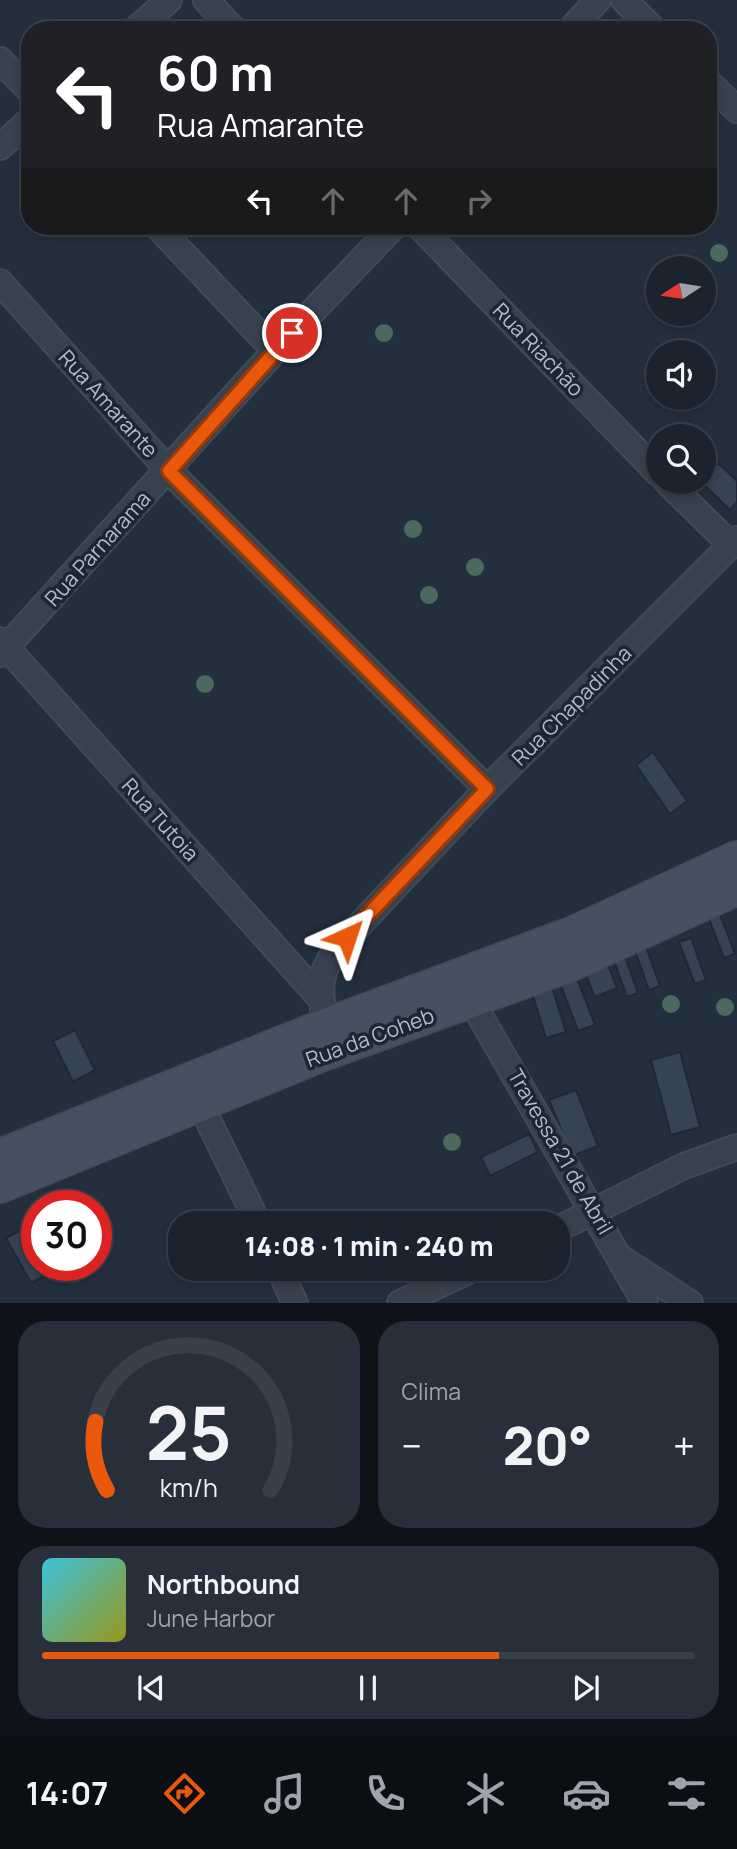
<!DOCTYPE html>
<html lang="pt">
<head>
<meta charset="utf-8">
<style>
  :root { --surface:#1b232e; --page:#282f3a; --text:#f1f3f6; --muted:#a0a4aa; --line:#39404a; --accent:#ea580c }
  body { margin:0; font-family:Manrope,sans-serif; background:var(--page); color:var(--text); height:100vh; display:flex; flex-direction:column; font-size:26px; white-space:nowrap }
  * { box-sizing:border-box; margin:0 }
  p { font-size:23px; color:var(--muted) }
  .icon { flex:none; width:38px; height:38px; fill:none; stroke:currentColor; stroke-width:2; stroke-linecap:round; stroke-linejoin:round }
  .map { position:relative; height:1303px; overflow:hidden }
  .sheet { display:flex; flex-direction:column; gap:18px; padding:18px; background:#0f1319; flex:1 }
  .sheet>* { flex:none }
  .hud { position:absolute; left:21px; top:21px; width:696px; height:214px; border-radius:28px; box-shadow:0 4px 10px #0003,0 0 0 2px var(--line); background:#202124; color:#fff; overflow:hidden }
  .needle { width:46px; rotate:258deg }
  .buttons { position:absolute; left:646px; top:256px; display:grid; gap:14px }
  .buttons a { display:grid; place-items:center; width:70px; height:70px; border-radius:50%; background:var(--surface); box-shadow:0 4px 10px #0003,0 0 0 2px var(--line); font-size:35px }
  .speed { position:absolute; left:21px; top:1190px; display:flex; gap:14px; font-size:35px; font-weight:700; text-align:center }
  .speed>* { display:grid; place-content:center; width:91px; height:91px; border-radius:50%; background:var(--surface); box-shadow:0 4px 10px #0003,0 0 0 2px var(--line); line-height:1 }
  .speed .limit { border:10px solid #d22; background:#fff; color:#111 }
  .pin { position:absolute; display:grid; place-items:center; width:60px; height:60px; color:#fff; margin:-30px; border:4px solid #fff; border-radius:50%; box-shadow:0 2px 7px #0007 }
  .me { position:absolute; width:77px; margin:-38px; rotate:42deg; stroke-linejoin:round; filter:drop-shadow(0 0 5px #0008) }
  .turn { display:flex; align-items:center; gap:24px; height:147px; padding:0 21px; font-size:32px }
  .turn .icon { width:91px; height:91px; stroke-width:2.5 }
  .turn b { display:block; font-size:49px; line-height:60px }
  .lanes { display:flex; align-items:center; height:66px; padding:0 21px; background:#0003; justify-content:center; gap:35px; direction:ltr }
  .lanes .off { opacity:.35 }
  .big { font-size:52px; font-weight:800; line-height:1.1 }
  .sheet .widget { flex:1; display:flex; flex-direction:column; justify-content:center; gap:10px; min-width:0; padding:0 24px; border-radius:28px; background:var(--page) }
  .sheet .dial { align-items:center; gap:0 }
  .dial svg { height:182px; overflow:visible; fill:none; stroke:var(--line); stroke-width:7; stroke-linecap:round; text-anchor:middle }
  .dial text { fill:var(--text); stroke:none }
  .song { display:flex; align-items:center; gap:21px }
  .cover { width:84px; height:84px; border-radius:10px; background:linear-gradient(135deg,hsl(190 70% 55%),hsl(60 70% 35%)) }
  .played { height:7px; border-radius:4px; background:linear-gradient(90deg,var(--accent) 70%,var(--line) 70%) }
  .keys { display:flex; justify-content:space-around; direction:ltr }
  .heat { display:flex; justify-content:space-between; align-items:center; font-size:38px; direction:ltr }
  .sheet .tiles { flex:1; display:grid; gap:18px; grid-template-columns:1fr 1fr }
  .widget:last-child { grid-column:span 2 }
  .trip { position:absolute; left:168px; top:1211px; width:402px; height:70px; border-radius:28px; background:var(--surface); box-shadow:0 4px 10px #0003,0 0 0 2px var(--line); font-weight:800; line-height:70px; text-align:center }
  .dock { display:flex; height:112px; justify-content:space-around; align-items:center; background:#0b0e12; color:var(--muted) }
  .dock .icon { width:49px; height:49px }
  .dock .current { color:var(--accent) }
  .dock b { font-size:32px; color:var(--text) }
  .map>svg:first-child { display:block }
  .building { fill:#364354; stroke:#1f2835; stroke-width:2 }
  .lines { fill:none; stroke-linecap:round; stroke-linejoin:round }
  .street-casing { stroke:#414a57; stroke-width:28 }
  .secondary-casing { stroke:#414a57; stroke-width:38 }
  .street { stroke:#38414e; stroke-width:24 }
  .secondary { stroke:#465061; stroke-width:35 }
  .tree { fill:#4b6a5d }
  .route-casing { stroke:#983908; stroke-width:18 }
  .route { stroke:#ea580c; stroke-width:12 }
  .labels { text-anchor:middle; stroke-width:7; stroke-linejoin:round; paint-order:stroke }
  .street-label { font-size:21px; fill:#b4bcc9; stroke:#1d2633 }
</style>
</head>
<body>
<div class="map">
<svg width="737" height="1303" viewBox="0 0 737 1303">
  <rect width="100%" height="100%" fill="#242f3e"/>
  <path class="building" d="M718,463L737,481V502L730,510L701,482Z
    M653,752L687,801L670,814L636,765Z
    M719,912L735,954L724,958L708,916Z
    M691,938L706,980L695,984L679,942Z
    M645,944L660,986L649,990L634,948Z
    M623,951L638,993L627,997L612,955Z
    M606,960L617,988L595,997L583,969Z
    M575,973L595,1025L578,1031L559,980Z
    M552,987L566,1032L546,1038L532,993Z
    M75,1030L95,1070L73,1082L53,1041Z
    M680,1052L700,1127L671,1135L651,1060Z
    M576,1090L598,1146L572,1156L549,1100Z
    M529,1134L538,1152L490,1176L481,1157Z
    M25,1228L37,1249V1265H46L50,1273L31,1283L6,1238Z"/>
  <g class="lines">
    <defs>
      <path id="street" d="M206,0L234,30
        M624,0L654,30
        M135,30L169,0
        M570,30L598,0
        M0,60L30,91
        M709,83L737,110
        M0,147L30,120
        M157,226L275,351
        M419,226L658,473
        M0,282L169,471L487,789
        M666,481L731,545
        M0,640L321,999
        M0,654L275,351L394,226
        M472,1002L645,1303
        M329,1040C323,1004 312,982 336,950L487,789L737,539
        M194,1091L258,1223
        M558,1229L684,1166L737,1147
        M622,1259L690,1303
        M279,1269L295,1303
        M400,1303L473,1269"/>
      <path id="secondary" d="M0,1157L327,1026L574,934L737,859
        M0,1185L318,1055L569,964L737,887"/>
    </defs>
    <use href="#street" class="street-casing"/>
    <use href="#secondary" class="secondary-casing"/>
    <use href="#street" class="street"/>
    <use href="#secondary" class="secondary"/>
  </g>
  <g class="tree">
    <circle cx="719" cy="253" r="9"/>
    <circle cx="384" cy="333" r="9"/>
    <circle cx="413" cy="529" r="9"/>
    <circle cx="475" cy="567" r="9"/>
    <circle cx="429" cy="595" r="9"/>
    <circle cx="205" cy="684" r="9"/>
    <circle cx="671" cy="1004" r="9"/>
    <circle cx="725" cy="1007" r="9"/>
    <circle cx="452" cy="1142" r="9"/>
  </g>
  <g class="lines">
    <defs>
      <path id="route" d="M292,333L169,471L487,789L347,937"/>
    </defs>
    <use href="#route" class="route-casing"/>
    <use href="#route" class="route"/>
  </g>
  <g class="labels">
    <g class="street-label">
      <text transform="translate(538 350) rotate(46)" y="7">Rua Riachão</text>
      <text transform="translate(108 404) rotate(48)" y="7">Rua Amarante</text>
      <text transform="translate(98 549) rotate(-48)" y="7">Rua Parnarama</text>
      <text transform="translate(572 706) rotate(-45)" y="7">Rua Chapadinha</text>
      <text transform="translate(160 820) rotate(48)" y="7">Rua Tutoia</text>
      <text transform="translate(370 1038) rotate(-20)" y="7">Rua da Coheb</text>
      <text transform="translate(560 1152) rotate(60)" y="7">Travessa 21 de Abril</text>
    </g>
  </g>
</svg>
<div class="buttons">
<a><svg class="needle" viewBox="-14 -14 28 28"><path d="M0-13l5 13h-10z" fill="#e53935"/><path d="M0 13l5-13h-10z" fill="#a0a4aa"/></svg></a>
<a><svg class="icon" aria-label="sound" viewBox="0 0 24 24"><path d="M4 9h4l5-4v14l-5-4H4zM17 9q2 3 0 6"/></svg></a>
<a><svg class="icon" aria-label="search" viewBox="0 0 24 24"><circle cx="10" cy="10" r="6"/><path d="M15 15l6 6"/></svg></a>
</div>
<div class="speed"><div class="limit">30</div></div>
<div class="pin" style="left:292px;top:333px;background:#d93025"><svg class="icon" aria-label="arrive" viewBox="0 0 24 24"><path d="M6 21V4h12l-3 4 3 4H6"/></svg></div>
<svg class="me" style="left:347px;top:937px" viewBox="-20 -20 40 40"><path d="M0-17L14 15 0 8-14 15z" fill="#ea580c" stroke="#fff" stroke-width="4"/></svg>
<div class="trip">14:08 · 1 min · 240 m</div>
<div class="hud">
<div class="turn"><svg class="icon" aria-label="left" viewBox="0 0 24 24"><path d="M17 20v-9H6M10 6l-5 5 5 5"/></svg><div><b>60 m</b>Rua Amarante</div></div>
<div class="lanes"><svg class="icon" aria-label="left" viewBox="0 0 24 24"><path d="M17 20v-9H6M10 6l-5 5 5 5"/></svg><svg class="icon off" aria-label="ahead" viewBox="0 0 24 24"><path d="M12 20V5M6 11l6-6 6 6"/></svg><svg class="icon off" aria-label="ahead" viewBox="0 0 24 24"><path d="M12 20V5M6 11l6-6 6 6"/></svg><svg class="icon off" aria-label="right" viewBox="0 0 24 24"><path d="M7 20v-9h11M14 6l5 5-5 5"/></svg></div>
</div>
</div>
<section class="sheet">
<div class="tiles">
<div class="widget dial"><svg viewBox="0 0 100 80">
<path d="M14 69A42 42 0 1 1 86 69"/>
<path d="M14 69A42 42 0 0 1 9 39" stroke="#ea580c"/>
<text x="50" y="56" font-size="32" font-weight="700">25</text>
<text x="50" y="72" font-size="11">km/h</text>
</svg></div>
<div class="widget"><p>Clima</p>
<div class="heat"><a>−</a><b class="big">20°</b><a>+</a></div>
</div>
<div class="widget">
<div class="song"><i class="cover"></i><div><b>Northbound</b><p>June Harbor</p></div></div>
<div class="played"></div>
<div class="keys"><svg class="icon" aria-label="previous" viewBox="0 0 24 24"><path d="M18 5L8 12l10 7zM5 5v14"/></svg><svg class="icon" aria-label="pause" viewBox="0 0 24 24"><path d="M8 5v14M16 5v14"/></svg><svg class="icon" aria-label="next" viewBox="0 0 24 24"><path d="M6 5l10 7-10 7zM19 5v14"/></svg></div>
</div>
</div>
</section>
<nav class="dock">
<b>14:07</b>
<svg class="icon current" aria-label="directions" viewBox="0 0 24 24"><path d="M12 3l9 9-9 9-9-9zM9 14v-3h6M13 9l2 2-2 2"/></svg>
<svg class="icon" aria-label="music" viewBox="0 0 24 24"><path d="M9 18V5l10-2v13"/><circle cx="6" cy="18" r="3"/><circle cx="16" cy="16" r="3"/></svg>
<svg class="icon" aria-label="phone" viewBox="0 0 24 24"><path d="M5 4h4l2 5-3 2q2 4 5 5l2-3 5 2v4C11 20 4 13 5 4z"/></svg>
<svg class="icon" aria-label="climate" viewBox="0 0 24 24"><path d="M12 3v18M4 7l16 10M4 17L20 7"/></svg>
<svg class="icon" aria-label="car" viewBox="0 0 24 24"><path d="M5 17H2v-5l4-1 3-4h7l3 4 3 1v5h-3M9 17h6M6 11h13"/><circle cx="7" cy="17" r="2"/><circle cx="17" cy="17" r="2"/></svg>
<svg class="icon" aria-label="filters" viewBox="0 0 24 24"><path d="M4 7h16M4 17h16"/><circle cx="9" cy="7" r="2"/><circle cx="15" cy="17" r="2"/></svg>
</nav>
</body>
</html>
